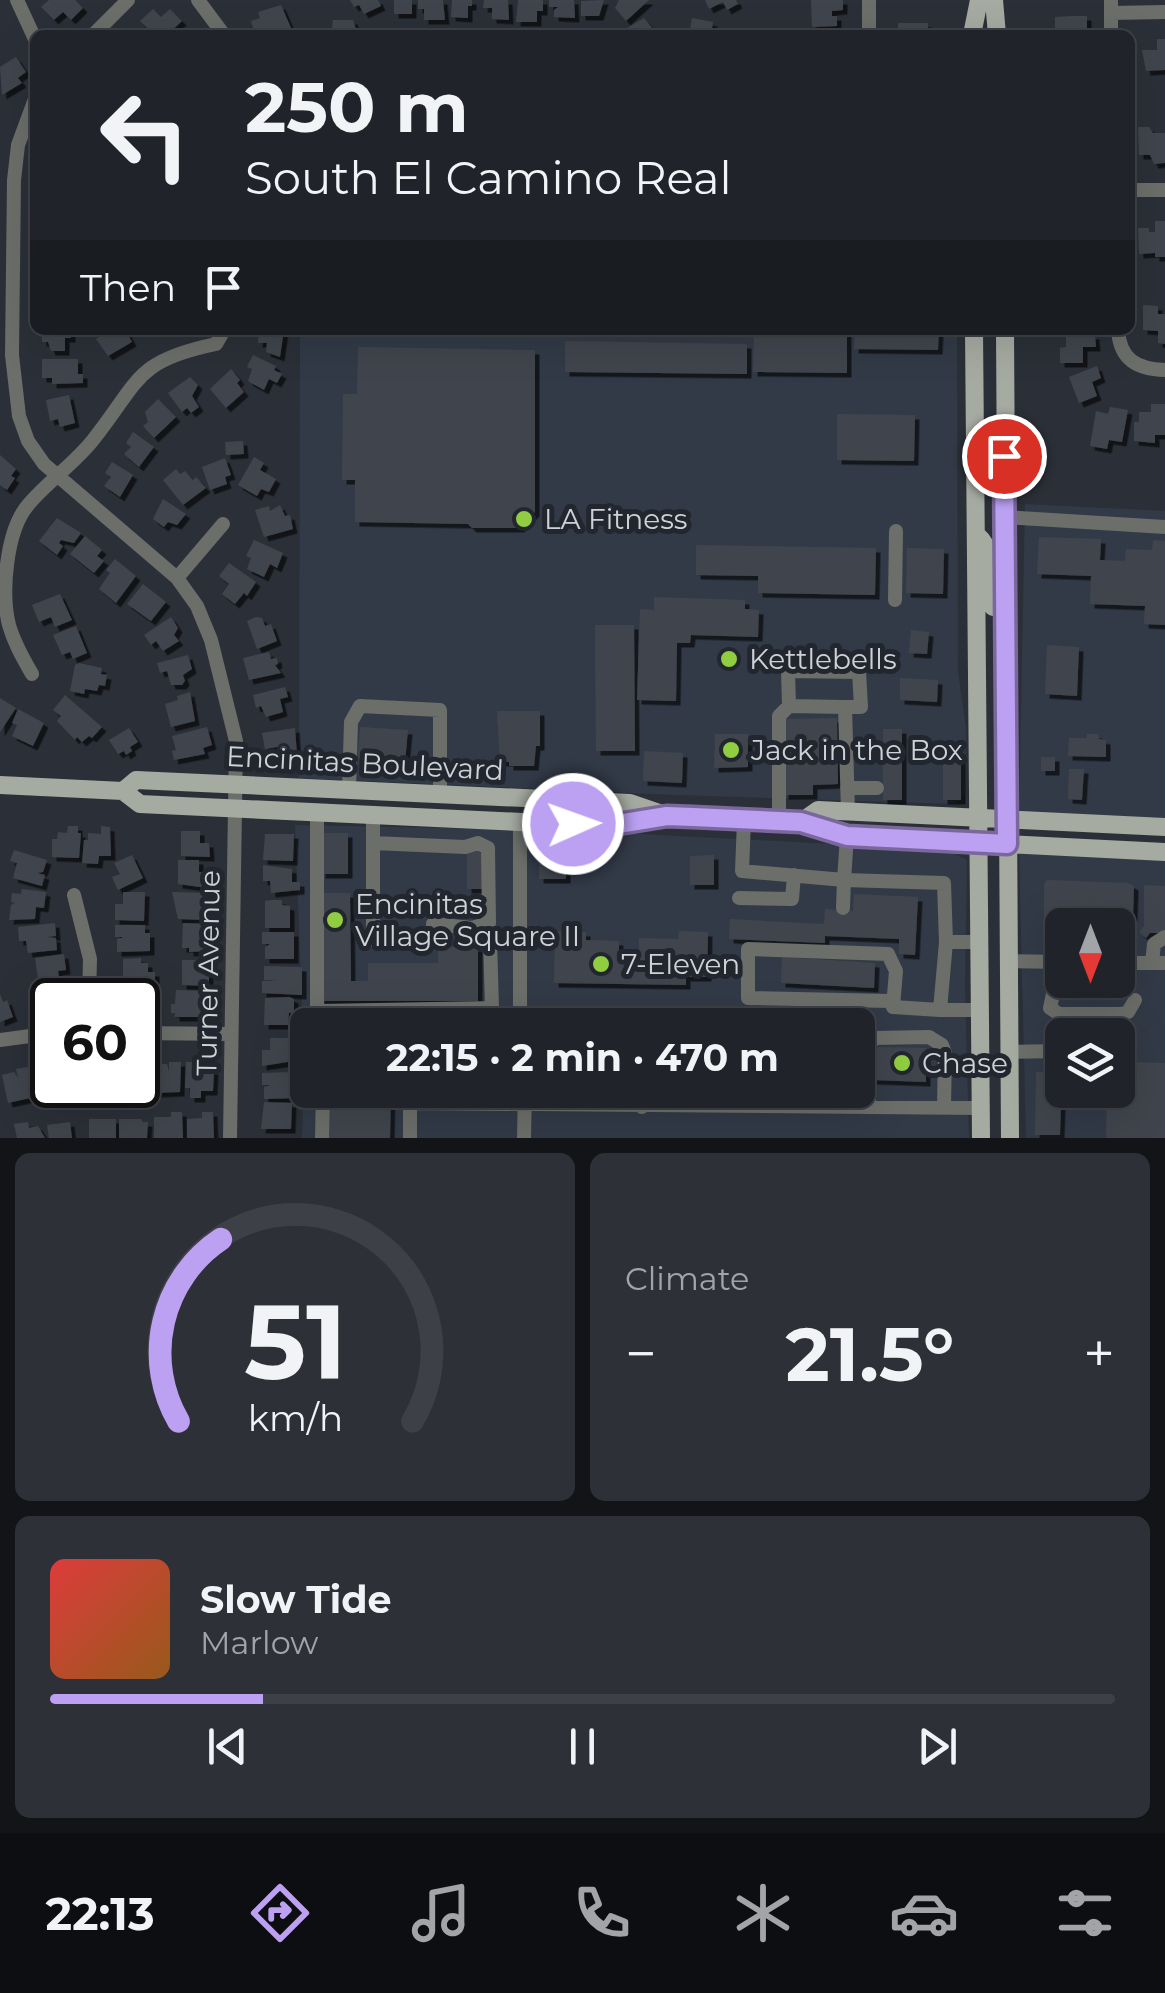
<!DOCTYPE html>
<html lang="en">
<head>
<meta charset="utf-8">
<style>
  :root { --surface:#20242a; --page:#2d3036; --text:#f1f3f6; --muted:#a2a4a8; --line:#3d4147; --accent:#bca0f2 }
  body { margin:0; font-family:Montserrat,sans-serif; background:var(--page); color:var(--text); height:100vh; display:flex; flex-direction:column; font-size:38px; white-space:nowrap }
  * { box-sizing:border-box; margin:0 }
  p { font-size:32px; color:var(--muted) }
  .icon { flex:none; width:55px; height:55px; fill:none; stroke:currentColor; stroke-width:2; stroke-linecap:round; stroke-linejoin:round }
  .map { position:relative; height:1138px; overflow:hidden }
  .side { display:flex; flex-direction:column; gap:15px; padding:15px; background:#121417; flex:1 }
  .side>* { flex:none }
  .top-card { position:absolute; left:30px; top:30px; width:1105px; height:305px; border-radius:15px; box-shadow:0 10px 40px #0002,0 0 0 2px var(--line); background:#20242a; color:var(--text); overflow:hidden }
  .needle { width:65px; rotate:180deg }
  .tools { position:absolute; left:1045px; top:908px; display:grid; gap:20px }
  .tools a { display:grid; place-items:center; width:90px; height:90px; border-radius:15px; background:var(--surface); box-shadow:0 10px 40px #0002,0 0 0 2px var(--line); font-size:50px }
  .speed { position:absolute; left:30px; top:978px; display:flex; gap:20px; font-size:50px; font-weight:700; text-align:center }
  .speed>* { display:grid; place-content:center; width:130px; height:130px; border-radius:50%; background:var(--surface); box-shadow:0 10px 40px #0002,0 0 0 2px var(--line); line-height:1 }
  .speed .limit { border:5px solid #111; border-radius:15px; background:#fff; color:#111 }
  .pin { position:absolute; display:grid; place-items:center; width:85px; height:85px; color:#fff; margin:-42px; border:5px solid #fff; border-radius:50%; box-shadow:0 2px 10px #0007 }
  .me { position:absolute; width:110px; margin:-55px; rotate:88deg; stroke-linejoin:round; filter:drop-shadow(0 0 8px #0008) }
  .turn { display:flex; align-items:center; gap:35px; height:210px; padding:0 50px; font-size:45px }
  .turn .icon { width:130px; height:130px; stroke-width:2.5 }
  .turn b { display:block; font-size:70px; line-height:85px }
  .then { display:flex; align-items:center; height:95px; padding:0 50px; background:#0003; gap:20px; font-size:38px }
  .big { font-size:75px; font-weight:700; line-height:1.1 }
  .side .widget { flex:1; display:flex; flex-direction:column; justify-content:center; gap:15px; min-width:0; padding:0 35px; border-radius:15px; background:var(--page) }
  .side .dial { align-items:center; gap:0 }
  .dial svg { height:260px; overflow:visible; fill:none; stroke:var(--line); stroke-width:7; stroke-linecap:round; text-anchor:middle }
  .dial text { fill:var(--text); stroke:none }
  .song { display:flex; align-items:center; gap:30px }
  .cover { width:120px; height:120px; border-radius:15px; background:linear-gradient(135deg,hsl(0 70% 55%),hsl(30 70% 35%)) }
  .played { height:10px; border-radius:5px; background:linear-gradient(90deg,var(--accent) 20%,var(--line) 20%) }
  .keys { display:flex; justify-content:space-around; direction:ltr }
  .heat { display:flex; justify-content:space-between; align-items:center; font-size:55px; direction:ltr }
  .side .tiles { flex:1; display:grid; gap:15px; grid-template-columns:1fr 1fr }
  .widget:last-child { grid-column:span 2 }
  .trip { position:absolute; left:290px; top:1008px; width:585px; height:100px; border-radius:15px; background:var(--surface); box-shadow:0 10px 40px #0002,0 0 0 2px var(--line); font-weight:700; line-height:100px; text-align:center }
  .tabs { display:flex; height:160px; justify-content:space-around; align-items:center; background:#0d0e11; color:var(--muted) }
  .tabs .icon { width:70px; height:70px }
  .tabs .current { color:var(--accent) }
  .tabs b { font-size:45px; color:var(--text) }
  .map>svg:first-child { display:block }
  .built { fill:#323a47; fill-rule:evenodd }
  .building { fill:#40454d; filter:url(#shadow) }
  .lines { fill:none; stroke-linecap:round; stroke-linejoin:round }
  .minor { stroke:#6b6e69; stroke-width:14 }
  .major { stroke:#a6aba2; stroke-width:18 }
  .route-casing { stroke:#7a689d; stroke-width:25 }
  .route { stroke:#bca0f2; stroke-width:18 }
  .poi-dot { fill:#90cd41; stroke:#22262e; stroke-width:4 }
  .labels { text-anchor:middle; stroke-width:10; stroke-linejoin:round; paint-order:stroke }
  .poi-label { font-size:28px; fill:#ced1d7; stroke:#22262e; text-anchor:start }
  .street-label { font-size:28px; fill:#ced1d7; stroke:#22262e }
</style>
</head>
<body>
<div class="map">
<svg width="1165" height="1138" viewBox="0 0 1165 1138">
  <defs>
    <filter id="shadow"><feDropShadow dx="4.5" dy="4.5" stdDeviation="0" flood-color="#0009"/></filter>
  </defs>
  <rect width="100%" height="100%" fill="#2b3038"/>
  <path class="built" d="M300,330H957L958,672L966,728L965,793L955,804L675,795L299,778Z
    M1025,504L1165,511V823L1019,816Z
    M295,825L584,831L947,850L967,860L965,988L969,1138H302L304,1056ZM308,1025H858V1090H308Z
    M1019,851L1165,858V1138H1026ZM1062,925H1118V980H1062ZM1062,1035H1118V1090H1062Z"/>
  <path class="building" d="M49,0H75L83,8L71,20L63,12L54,20L41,7Z
    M350,0H378L381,6L364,14L359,5L354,7Z
    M394,0H412V14H394Z
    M418,0H443L445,20H424V9H418Z
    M452,0H472V6H468V18L451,17Z
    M484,0H508L509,20L492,19V8H483Z
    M518,0H543V11H537V22H516Z
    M549,0H574L575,18L554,17V10L558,7H549Z
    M604,0L599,16H581V1Z
    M619,0H649L626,21L615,8Z
    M705,0H736L738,4L727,10L723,2L709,9Z
    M811,0H843V10L832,11V16H837V26L812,27Z
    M281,5L291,28L255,35L251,21L260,18L258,12Z
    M153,9L161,17L170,9L182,21L167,35H155L140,21Z
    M1074,16H1087V30H1076L1077,35H1055V17Z
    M644,18L658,35H619L627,28Z
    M692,18L713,22L711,35H689Z
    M333,20H353L356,29H367L366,35H331Z
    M898,23H928V35H898Z
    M1157,39H1165V70L1146,71L1142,50H1157Z
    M16,57L26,72L18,78L22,83L2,95L0,67Z
    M1138,127H1149L1153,133H1165V163L1154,164L1150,155H1139Z
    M1155,221H1165V257H1155V253L1139,254L1138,228H1149V232H1155Z
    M1143,305L1158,306V314H1165V344L1158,343V331L1143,330Z
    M42,330H71V338H65V351H51L48,342H42Z
    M98,330H118L121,335L126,331L132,342L108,356L96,339L101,335Z
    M259,330H284L280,357L266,352L267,343H258Z
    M754,330H847V373L753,372Z
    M855,330H939L938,350L854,349Z
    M1066,335H1095L1096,347H1083V363H1060V348L1066,347Z
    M565,341L747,344V374L565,372Z
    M358,347L535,350V512L520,528H472L468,524L355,522V480H342L343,394H357Z
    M253,355L276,366L274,370L282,374L277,383L269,379L264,390L248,381L252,369L247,367Z
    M42,359H78V374H83V383L52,384V378H42Z
    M1097,366L1101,378L1092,382L1097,396L1079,403L1069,377Z
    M231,369L240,380L237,383L244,392L226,408L210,389Z
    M190,377L198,385L192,396L199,407L191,413L187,408L182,412L168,393Z
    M69,395L75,423L60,427L58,419L50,421L46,400Z
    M158,399L176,417L154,438L143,426L148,422L145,412Z
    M1151,404H1165V435H1155V443L1134,441V422H1139V412H1151Z
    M1110,407L1128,410L1122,442L1109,440L1107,449L1090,446L1096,411L1108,414Z
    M837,414L915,415L914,461L837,460Z
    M133,432L154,447L139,467L124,454L131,447L126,443Z
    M243,441L244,454L226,455L225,442Z
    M0,455L16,469L11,476L15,478L7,490L0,485Z
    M254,457L264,463L260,470L276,479L269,492L261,489L257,496L238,485Z
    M225,458L231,475L225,477L227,484L210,490L202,467Z
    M112,462L133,475L120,497L104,486L111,477L105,473Z
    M176,469L180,474L185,471L193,480L196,477L206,488L183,505L163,480Z
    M163,499L186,514L177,525L168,522L164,527L153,519Z
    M280,505L285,516L290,515L293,529L264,537L255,510L269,506L270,511Z
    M57,518L81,533L74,543L61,540L59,543L63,546L57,555L39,541Z
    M85,536L102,550L97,556L104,561L94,573L70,554Z
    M1039,537L1101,539L1100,560L1125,561L1126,549L1152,550L1153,540L1165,541V625L1144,624L1145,606L1090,604L1091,576L1037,574Z
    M254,540L283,553L277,568L270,564L264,577L247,569L251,558L246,556Z
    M696,545L876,548L875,595L758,593V576L696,575Z
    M907,548L944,549L943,594L906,593Z
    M115,559L136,576L116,603L99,589L110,573L106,570Z
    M229,563L256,582L247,596L244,593L235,604L222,594L229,584L219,576Z
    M143,584L166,602L151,621L127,604Z
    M60,594L72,620L55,627L51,617L39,622L32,605Z
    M654,597L745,600V609L759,610L758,637L691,635L690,643H677L676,701L637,700L640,609L654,610Z
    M171,617L178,628L174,635L179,641L163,651L156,641L151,645L144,635Z
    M256,617L262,618L265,626L271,624L277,641L257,649L247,621Z
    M595,625H634L635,751H596Z
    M76,626L87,653L73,659L70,652L62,655L53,635Z
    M911,630L929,632L927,654L909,653Z
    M1047,645L1079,647L1077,696L1045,694Z
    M269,652L271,659L277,658L278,664L275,665L281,673L249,680L243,658Z
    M188,655L192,669L183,675L185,681L182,685H171L167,671L160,673L157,663Z
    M79,663L102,668L101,674L107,675L105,686L99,685L97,691L85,689L84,694L70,691L75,665Z
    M900,678L938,680L937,702L900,700Z
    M285,687L288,697L280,699L283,712L266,717L261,706L256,708L253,695Z
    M190,692L195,721L171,727L165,704L178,700L177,696Z
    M65,695L102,727L92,738L89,736L82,742L77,737L75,740L57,721L61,716L53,710Z
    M0,698L16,708L0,732Z
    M18,709L44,723L33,746L12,736L17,725L12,723Z
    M497,711H540V746H536L534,766H509V762H500Z
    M837,718L838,784L813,785V795H784V719Z
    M207,727L212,745L203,748L205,754L174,760L172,751L176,750L172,736Z
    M360,727L408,730L405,762L358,758Z
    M129,728L138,742L130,747L132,751L126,755L124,751L118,754L109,740Z
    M295,728L297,755L279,759L277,747L265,749L262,733Z
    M883,729H902V800H883Z
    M715,734H748V767L714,768Z
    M1087,734H1098L1099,739L1106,740V757L1068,756L1069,738H1087Z
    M943,750H961V800H943Z
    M644,751L683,753L682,783L643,781Z
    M1041,757H1055V771H1041Z
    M1069,769H1084L1082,800L1068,799Z
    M68,826H78V833H81L79,858L52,857V839H57L58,832L67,833Z
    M101,826L110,827L111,856H99L98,864L82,863L84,840H88V833L101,834Z
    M181,831H200V843H209L210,857L181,856Z
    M321,833H348V874H321Z
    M265,834H294L293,861L263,860Z
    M539,848H566V879H539Z
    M484,849V889H467V850Z
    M14,850L47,860L43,872L37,873L45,875L42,886L13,878L17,863L10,861Z
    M132,855L143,878L118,890L112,877L120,874L114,863Z
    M714,855V885H690V856Z
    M178,860H199V872H207V888L178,884Z
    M263,865L292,869V882H300V890L271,893L270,881H263Z
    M1047,880L1128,883L1134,886L1133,917L1097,921V925H1062V931H1044V884Z
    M1144,885L1165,886V933H1150L1146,938L1139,932L1144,926Z
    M22,889L46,892L44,908L36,907L35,919L9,920L11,905L15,903L11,902L12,893L21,894Z
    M123,892H145L144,921L115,920V904H123Z
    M172,892L209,893V905H200L206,907V920L178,919Z
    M320,893H350L351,981H368V963H438V947H478V1001H320Z
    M854,894L918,897L915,955L899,954V939L825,936V943L729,939L730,919L824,924L825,909L853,911Z
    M272,900H282V905L290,906V928H265V901Z
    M55,923L56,936L47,937L56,938L57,950L28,953L26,941H19L18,927Z
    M183,923L208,924V951L189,952V948H182Z
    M115,925H145V933H150V951L117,952V939L124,937H115Z
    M555,931L586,932V940L619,941V959H639V938L678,939L679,931L708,932L707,977H686V985L554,983Z
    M262,932H294V959H265V947L270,944H262Z
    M64,954L66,970L58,971L60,983L39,986L35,958Z
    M782,957L875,963L874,988L781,983Z
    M141,958V963H148V972H155V985H123V959Z
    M182,960H202L201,973H209V986L182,985Z
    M264,966L302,967V995L262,993V981H277L264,980Z
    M120,988L147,989V1014H138V1000H120Z
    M38,990L67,991V1000H52V1017H36Z
    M176,990L206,991L204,1017H175V1013H171V1004H175Z
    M0,994L3,1002L7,1000L13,1017L0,1022Z
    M289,997L294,999V1013H289L288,1025H264L265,998Z
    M270,1038H292L294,1061L262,1066V1050H270Z
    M879,1047L926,1048V1082L872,1080L873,1050Z
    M169,1062H181L180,1092L154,1093V1064H167L169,1071Z
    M186,1062H202V1070H214L213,1091H201V1098H190V1088H185Z
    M1118,1062L1165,1063V1138H1106L1107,1090H1118Z
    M52,1064V1085H70L71,1093L44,1095L40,1065Z
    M28,1067L35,1097L8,1103L2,1075L14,1072L18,1078L16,1069Z
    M138,1068H142L143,1074V1085H138V1092H115V1085H138Z
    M293,1072V1090H298V1098L264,1099V1087L270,1085H262V1073Z
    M1036,1072H1062L1060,1135H1035Z
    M329,1090H391L390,1138H329Z
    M264,1102L292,1103L291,1129H261Z
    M171,1112H182L183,1138H154V1117H171Z
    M202,1112H213L214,1138H187V1119L202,1118Z
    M89,1119H116V1138H89Z
    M119,1119H142V1122H148L147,1138H119Z
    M28,1122L29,1128L38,1126L45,1138H17L14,1124Z
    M70,1122L72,1138H49L47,1125Z"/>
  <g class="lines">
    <path class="minor" d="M17,0L35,39
      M198,0L224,35
      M869,0V35
      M1111,0V35
      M1111,13L1165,12
      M93,35L128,0
      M35,99L18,145L14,180L12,355L19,416L28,441L44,464L177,578L197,606L211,640L236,741L230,1138
      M1130,190H1165
      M1118,330C1120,360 1137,369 1165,370
      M1004,517L1165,527
      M177,578L223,524
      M895,600L896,531
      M32,674C23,658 14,643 9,625C1,593 6,531 28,505C47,482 74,464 93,440C140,381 134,361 216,344L224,330
      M845,707H861L859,672L788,671L789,706L845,707L848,812
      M846,751H877
      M847,788H877
      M349,790L351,722L360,706L440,710V794
      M317,813V1011L492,1008L490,940
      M373,815V940L384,941
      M744,820L742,871L844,880L843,908
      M779,821V716L789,706
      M520,822V1025
      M847,836L844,880L944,883L946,942H978
      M373,843L465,847L478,843L488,848L489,923L472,928L433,924
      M74,895L90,959L89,1000
      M739,898L792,899L794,875
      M946,942L940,1010H979
      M1007,961L1062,962
      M1118,963H1165
      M1152,963L1154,944L1165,937
      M1053,994L1050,1008L1059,1014H1122L1128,1012L1135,1000
      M893,1007L896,971L888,954L748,949V998L890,1001L893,1007L940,1010
      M138,1033L231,1034
      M0,1040L52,1033
      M1008,1052L1062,1051
      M869,1106V1046L874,1038L929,1037L942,1045L945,1053L944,1107
      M642,1107L643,1090
      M322,1138L323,1090
      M410,1138V1103L981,1108
      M524,1138L525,1090"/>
    <path class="major" d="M994,0L997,35
      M972,35L979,0
      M974,330L981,1138
      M1005,330L1010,1138
      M976,534C997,552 992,581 993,607
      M0,785L123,791L140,804L606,826L667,816L801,822L847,836L1165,852
      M123,791L136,780L630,803L662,814
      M801,822L818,810L1165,827"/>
  </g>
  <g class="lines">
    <defs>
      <path id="route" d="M573,824L606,826L667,816L693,817L801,822L847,836L1007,844L1004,456"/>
    </defs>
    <use href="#route" class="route-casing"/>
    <use href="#route" class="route"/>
  </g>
  <g class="poi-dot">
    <circle cx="524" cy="519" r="10"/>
    <circle cx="729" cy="659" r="10"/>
    <circle cx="731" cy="750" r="10"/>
    <circle cx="335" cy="920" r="10"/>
    <circle cx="601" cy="964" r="10"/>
    <circle cx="902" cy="1063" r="10"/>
  </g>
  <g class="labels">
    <g class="poi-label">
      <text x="544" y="529">LA Fitness</text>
      <text x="749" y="669">Kettlebells</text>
      <text x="751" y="760">Jack in the Box</text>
      <text x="355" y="914">Encinitas<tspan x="355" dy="32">Village Square II</tspan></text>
      <text x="621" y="974">7-Eleven</text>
      <text x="922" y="1073">Chase</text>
    </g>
    <g class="street-label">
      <text transform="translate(365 763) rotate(3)" y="10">Encinitas Boulevard</text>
      <text transform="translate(208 973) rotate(-89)" y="10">Turner Avenue</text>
    </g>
  </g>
</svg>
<div class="tools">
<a><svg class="needle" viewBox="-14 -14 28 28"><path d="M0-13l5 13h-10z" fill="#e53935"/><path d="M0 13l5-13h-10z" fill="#a2a4a8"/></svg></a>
<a><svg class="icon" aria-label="layers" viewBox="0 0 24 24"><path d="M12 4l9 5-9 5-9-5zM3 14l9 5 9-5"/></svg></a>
</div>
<div class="speed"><div class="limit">60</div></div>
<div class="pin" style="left:1004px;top:456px;background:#d93025"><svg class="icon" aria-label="arrive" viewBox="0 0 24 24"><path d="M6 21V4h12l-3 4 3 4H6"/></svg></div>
<svg class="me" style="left:573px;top:824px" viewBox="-20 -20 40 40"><circle r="17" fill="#bca0f2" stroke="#fff" stroke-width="3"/><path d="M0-11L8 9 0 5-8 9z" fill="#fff"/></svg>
<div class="trip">22:15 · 2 min · 470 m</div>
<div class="top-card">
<div class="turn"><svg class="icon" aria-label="left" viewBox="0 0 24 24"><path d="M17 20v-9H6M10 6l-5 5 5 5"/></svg><div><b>250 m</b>South El Camino Real</div></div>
<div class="then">Then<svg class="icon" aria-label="arrive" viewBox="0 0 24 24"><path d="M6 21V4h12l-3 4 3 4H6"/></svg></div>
</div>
</div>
<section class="side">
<div class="tiles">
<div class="widget dial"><svg viewBox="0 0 100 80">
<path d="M14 69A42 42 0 1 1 86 69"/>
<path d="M14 69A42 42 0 0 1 27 13" stroke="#bca0f2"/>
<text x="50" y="56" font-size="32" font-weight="700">51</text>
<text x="50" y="72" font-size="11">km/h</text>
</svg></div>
<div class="widget"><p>Climate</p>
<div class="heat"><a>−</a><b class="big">21.5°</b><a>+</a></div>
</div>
<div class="widget">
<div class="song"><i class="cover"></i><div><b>Slow Tide</b><p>Marlow</p></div></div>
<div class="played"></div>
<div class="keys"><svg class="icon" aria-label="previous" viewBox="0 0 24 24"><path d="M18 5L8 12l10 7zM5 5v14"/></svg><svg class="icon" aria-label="pause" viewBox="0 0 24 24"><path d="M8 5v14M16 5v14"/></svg><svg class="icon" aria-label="next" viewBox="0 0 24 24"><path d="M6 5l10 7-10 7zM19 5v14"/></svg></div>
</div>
</div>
</section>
<nav class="tabs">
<b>22:13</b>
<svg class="icon current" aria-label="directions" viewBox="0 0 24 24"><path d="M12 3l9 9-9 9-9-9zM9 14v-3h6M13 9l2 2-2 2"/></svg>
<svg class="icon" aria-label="music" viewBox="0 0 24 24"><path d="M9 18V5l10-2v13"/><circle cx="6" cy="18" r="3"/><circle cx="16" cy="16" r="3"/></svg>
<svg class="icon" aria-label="phone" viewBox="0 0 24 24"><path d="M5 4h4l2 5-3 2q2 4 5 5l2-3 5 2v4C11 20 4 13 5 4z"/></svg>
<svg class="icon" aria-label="climate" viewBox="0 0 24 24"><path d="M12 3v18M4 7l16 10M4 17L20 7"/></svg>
<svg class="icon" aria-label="car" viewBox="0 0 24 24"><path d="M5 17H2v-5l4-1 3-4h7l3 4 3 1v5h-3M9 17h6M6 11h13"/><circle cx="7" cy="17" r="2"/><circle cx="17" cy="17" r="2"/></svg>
<svg class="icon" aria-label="filters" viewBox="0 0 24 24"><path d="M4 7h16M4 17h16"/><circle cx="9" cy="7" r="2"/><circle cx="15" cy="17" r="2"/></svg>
</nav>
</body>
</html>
